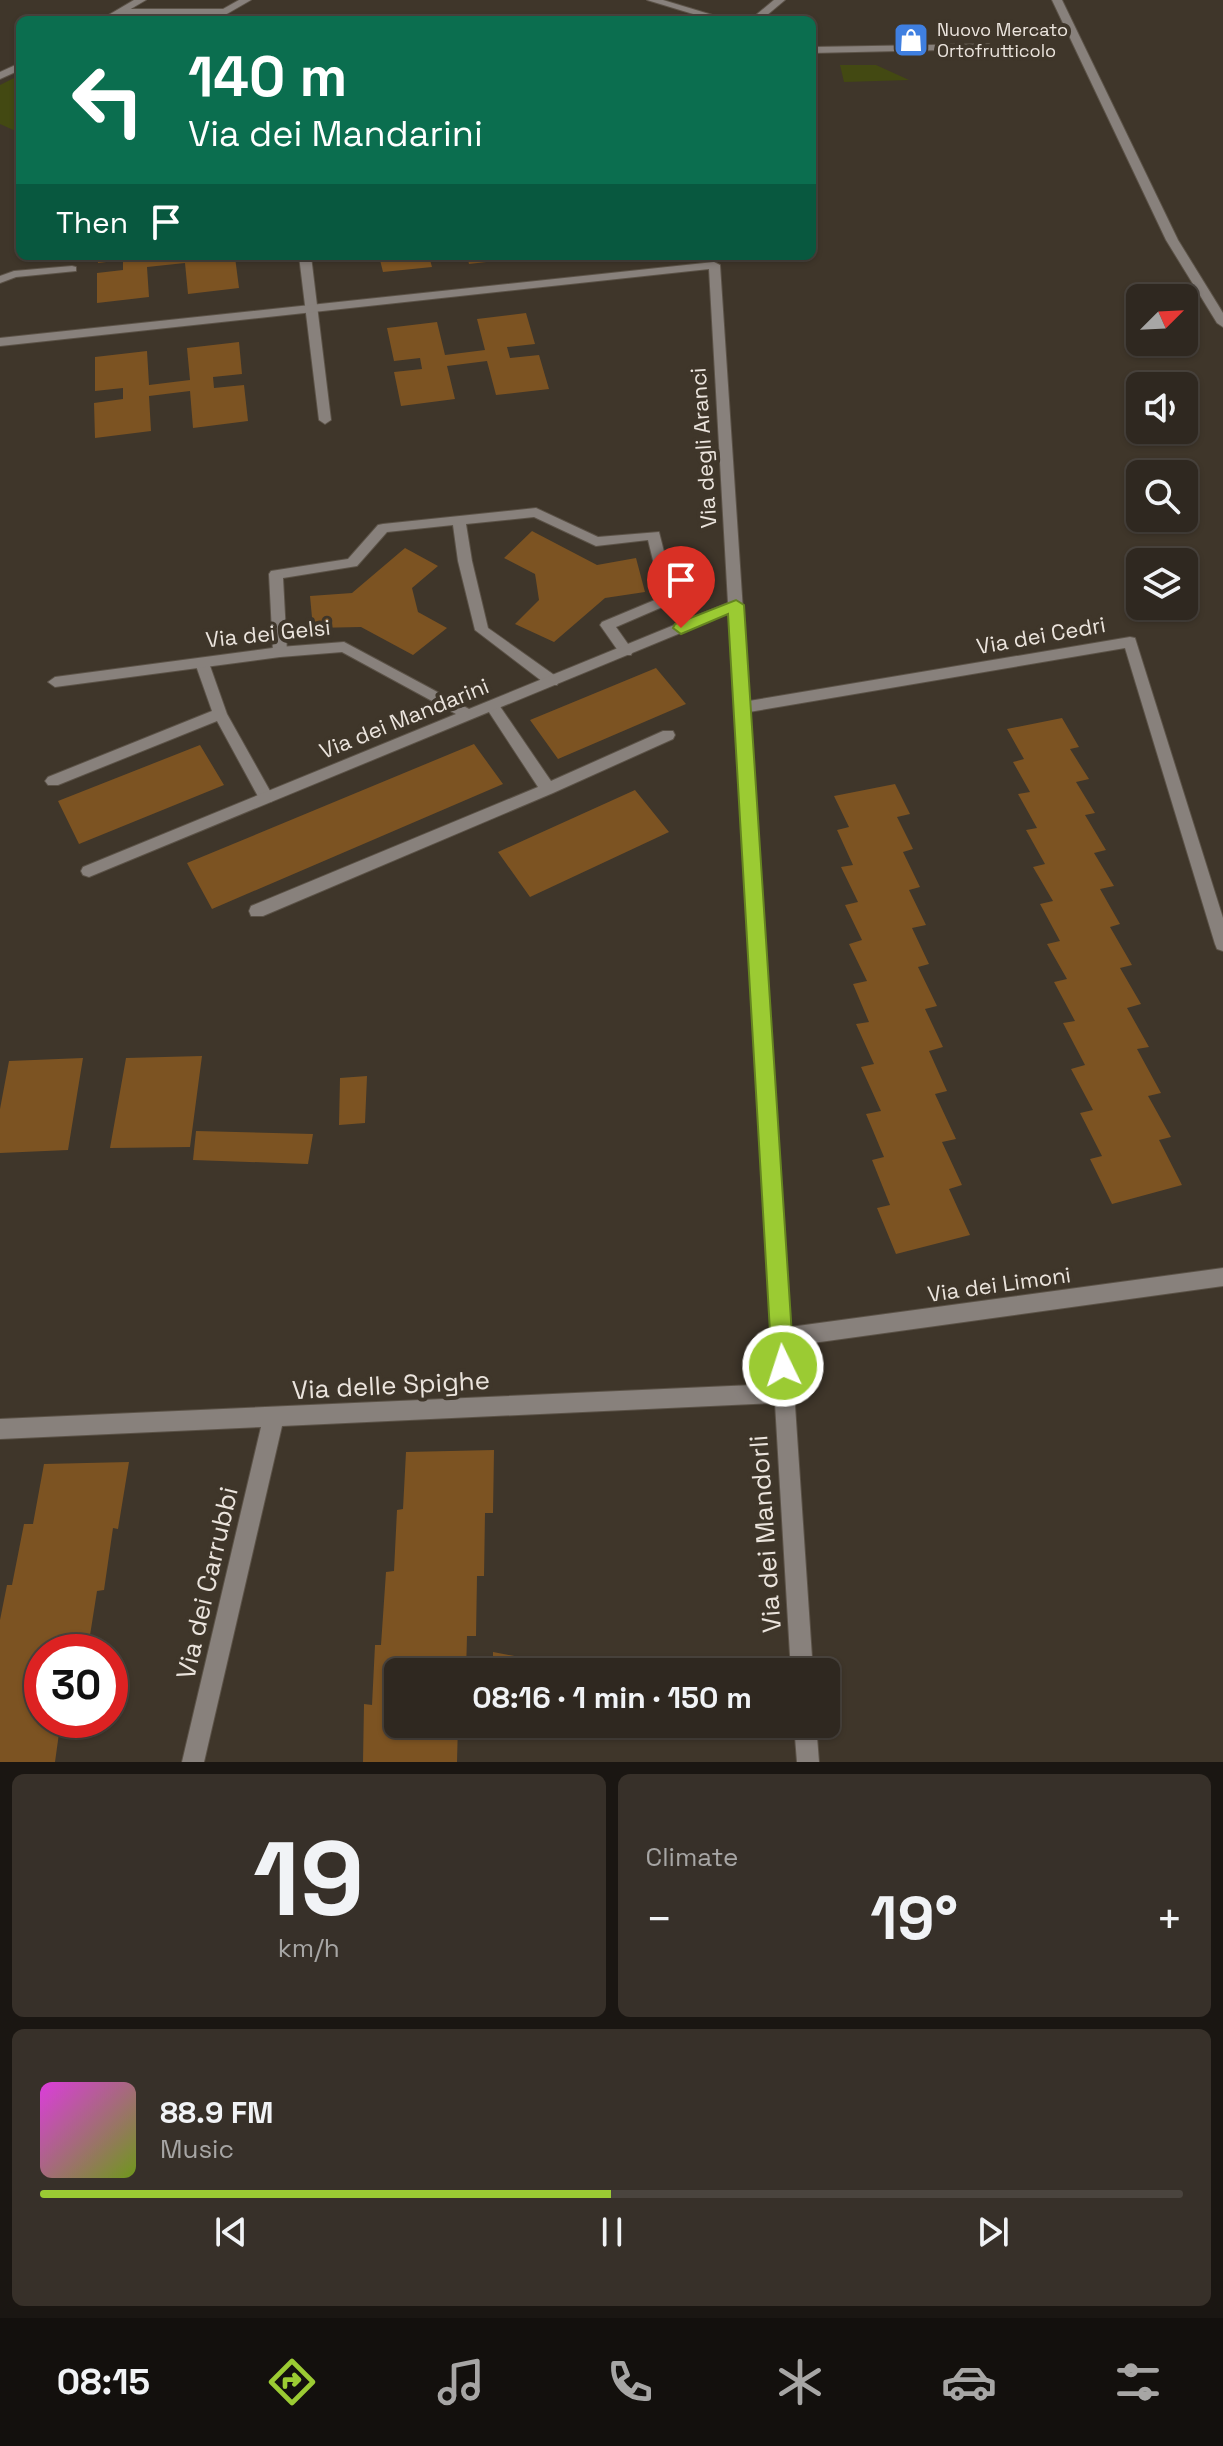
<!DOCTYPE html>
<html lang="en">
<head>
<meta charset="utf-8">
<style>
  :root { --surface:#2f2820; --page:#373029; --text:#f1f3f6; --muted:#a7a6a5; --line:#4a443e; --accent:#9bcb33 }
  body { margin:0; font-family:"Space Grotesk",sans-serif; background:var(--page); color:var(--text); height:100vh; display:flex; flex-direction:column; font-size:30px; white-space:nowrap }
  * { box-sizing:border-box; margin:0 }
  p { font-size:26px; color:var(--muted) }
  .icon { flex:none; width:44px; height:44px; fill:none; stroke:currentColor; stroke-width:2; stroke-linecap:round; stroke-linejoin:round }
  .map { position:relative; height:1762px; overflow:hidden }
  .panel { display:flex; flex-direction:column; gap:12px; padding:12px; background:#1a1612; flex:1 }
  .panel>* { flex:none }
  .banner { position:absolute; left:16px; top:16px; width:800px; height:244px; border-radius:12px; box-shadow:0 2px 6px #0004,0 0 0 2px var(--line); background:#0b6e4f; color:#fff; overflow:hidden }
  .needle { width:52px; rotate:66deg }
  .fabs { position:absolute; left:1126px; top:284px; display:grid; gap:16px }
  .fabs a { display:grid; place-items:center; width:72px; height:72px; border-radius:12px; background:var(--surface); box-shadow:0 2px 6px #0004,0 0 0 2px var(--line); font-size:40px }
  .speed { position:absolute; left:24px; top:1634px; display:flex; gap:16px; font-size:40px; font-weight:700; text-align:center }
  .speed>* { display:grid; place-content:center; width:104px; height:104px; border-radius:50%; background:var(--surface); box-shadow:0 2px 6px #0004,0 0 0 2px var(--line); line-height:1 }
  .speed .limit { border:12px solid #d22; background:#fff; color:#111 }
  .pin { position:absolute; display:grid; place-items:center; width:68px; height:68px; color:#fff; margin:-82px -34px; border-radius:50% 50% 50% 0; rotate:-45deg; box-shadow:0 0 8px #0007 }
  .pin .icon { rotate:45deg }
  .me { position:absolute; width:88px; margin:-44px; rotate:356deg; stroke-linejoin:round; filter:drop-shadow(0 0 6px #0008) }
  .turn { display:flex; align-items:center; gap:28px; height:168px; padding:0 40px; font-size:36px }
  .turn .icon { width:104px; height:104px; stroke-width:2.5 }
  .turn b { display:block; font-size:56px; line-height:68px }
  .then { display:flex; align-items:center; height:76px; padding:0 40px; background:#0003; gap:16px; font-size:30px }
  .big { font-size:60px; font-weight:700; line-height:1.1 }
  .panel .card { flex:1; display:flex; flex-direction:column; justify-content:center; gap:12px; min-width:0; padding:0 28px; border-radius:12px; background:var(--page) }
  .panel .dial { align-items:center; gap:0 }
  .dial b { font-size:104px; line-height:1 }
  .song { display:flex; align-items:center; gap:24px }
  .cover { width:96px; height:96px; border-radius:12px; background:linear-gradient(135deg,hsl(300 70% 55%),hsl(80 70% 35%)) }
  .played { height:8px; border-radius:4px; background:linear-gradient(90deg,var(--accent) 50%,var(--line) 50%) }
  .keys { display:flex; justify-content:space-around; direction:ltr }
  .heat { display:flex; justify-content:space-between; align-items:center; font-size:44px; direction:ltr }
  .panel .tiles { flex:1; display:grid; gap:12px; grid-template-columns:1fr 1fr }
  .card:last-child { grid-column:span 2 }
  .trip { position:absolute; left:384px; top:1658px; width:456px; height:80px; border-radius:12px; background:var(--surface); box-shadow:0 2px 6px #0004,0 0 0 2px var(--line); font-weight:700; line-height:80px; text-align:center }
  .dock { display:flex; height:128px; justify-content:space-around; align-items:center; background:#13100d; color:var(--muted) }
  .dock .icon { width:56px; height:56px }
  .dock .active { color:var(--accent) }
  .dock b { font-size:36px; color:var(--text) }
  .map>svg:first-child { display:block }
  .green { fill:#434912 }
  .building { fill:#7c5322 }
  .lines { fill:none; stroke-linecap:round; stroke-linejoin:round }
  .lane-casing { stroke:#5b5247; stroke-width:2 }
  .street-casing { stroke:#5b5247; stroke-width:2 }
  .lane { fill:#88817c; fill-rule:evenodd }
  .street { fill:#88817c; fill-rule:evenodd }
  .route { fill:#9bcb33; stroke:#658421; stroke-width:2 }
  .labels { text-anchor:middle; stroke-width:8; stroke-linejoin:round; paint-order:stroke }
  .far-poi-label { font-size:18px; fill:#ebe4dd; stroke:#3f362a; text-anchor:start }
  .street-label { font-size:22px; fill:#ebe4dd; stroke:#3f362a }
  .near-street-label { font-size:26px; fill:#ebe4dd; stroke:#3f362a }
</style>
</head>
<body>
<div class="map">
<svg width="1223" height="1762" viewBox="0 0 1223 1762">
  <rect width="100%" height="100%" fill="#3f362a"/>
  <path class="green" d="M840,65H876L909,80L844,82Z
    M20,75V133L0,124V85Z"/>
  <path class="building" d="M98,256H207L208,260L235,257L239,288L188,294L185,263L147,267L149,297L97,303V273L123,270V260L98,263Z
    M379,256H429L432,267L383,272Z
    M467,256H521L522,258L469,264Z
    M526,313L535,344L507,347L510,358L539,355L549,389L496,395L487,361L447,366L455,399L401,406L394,372L422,369L420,358L394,361L387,328L437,322L445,355L485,350L477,319Z
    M239,342L242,374L213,377L214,388L244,385L248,421L193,428L190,391L149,396L151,431L95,438L94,403L123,399V388L95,391V357L147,351L149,385L190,380L187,348Z
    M532,531L597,565L636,558L645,592L605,598L554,642L515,624L539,600L536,580L535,574L504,558Z
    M405,548L438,566L412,588L418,612L447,628L413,655L361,627L313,628L310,596L352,593Z
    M656,668L686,704L558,759L530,720Z
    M1062,718L1079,747L1070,749L1089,779L1076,782L1095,813L1085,815L1106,850L1094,853L1114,886L1100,889L1120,924L1110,927L1132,965L1120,968L1141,1004L1127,1008L1149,1047L1137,1049L1161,1093L1148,1096L1171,1137L1159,1140L1182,1185L1112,1204L1090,1159L1102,1156L1080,1113L1093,1110L1071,1069L1085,1065L1063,1023L1075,1021L1054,982L1067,979L1047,944L1060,941L1040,904L1053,901L1033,867L1045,864L1026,830L1037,828L1018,794L1030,792L1013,762L1024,759L1007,729Z
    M474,744L503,784L212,909L187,863Z
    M200,745L224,785L79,844L58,801Z
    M895,784L910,814L897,817L913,849L903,852L920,887L909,890L926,925L912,928L929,964L918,967L937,1006L925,1009L943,1047L929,1051L947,1091L935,1094L956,1139L942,1142L962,1185L949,1189L970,1235L896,1254L877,1208L890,1205L872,1160L884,1157L866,1114L881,1111L861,1067L874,1064L856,1024L869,1022L853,984L867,981L849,944L862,940L845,905L858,902L841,867L853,865L837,830L849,827L834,796Z
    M635,790L669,832L530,897L498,852Z
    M202,1056L190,1147L110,1148L126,1058Z
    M83,1058L68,1150L0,1153V1109L9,1061Z
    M367,1076L365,1123L339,1125L340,1078Z
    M196,1131L313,1134L308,1164L193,1160Z
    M494,1450L493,1513H485L484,1576H477L476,1636H467L466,1672H398V1724H458L457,1762H363L364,1704L372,1705L375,1645H381L386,1572L394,1571L397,1510L403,1509L406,1452Z
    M129,1462L118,1529L113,1528L104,1590L97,1591L88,1648H78V1652H42V1720H66V1725L60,1726L55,1762H0V1620L7,1585H12L24,1524H33L44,1464Z
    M493,1652L525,1658V1672H493Z"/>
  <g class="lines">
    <defs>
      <path id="lane" d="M239,0H251L225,15H120L115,12L120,9H223Z
        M647,0H663L729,20H713Z
        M774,0H785L761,20H750Z
        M989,44L991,46L986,49L812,53V47Z
        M299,256H311L331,420L325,424L319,420Z
        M72,266L76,267V271L16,277L0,283V276L14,271Z
        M536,508L598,537L659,532L676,599L674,602L616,627L633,651L631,655H621L600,625L602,622L662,597L648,540L596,546L534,517L466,524L472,561L488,628L557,677L559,681L557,685H547L475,630L458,561L453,525L387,532L357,566L283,578L287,652L280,657L273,652L269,574L271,571L348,559L378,525L383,524Z
        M202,658L209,663L227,714L274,798L271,802H261L217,721L58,785H48L45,781L48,777L212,711L195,663Z
        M492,701L497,702L551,781L663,731H673L675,735L673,739L553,793L263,916H251L249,911L251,906L538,787L485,706Z"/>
      <path id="street" d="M134,0H146L112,20H100Z
        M1052,0H1062L1178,240L1223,313V327L1217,323L1166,240Z
        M20,63V70L0,79V72Z
        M714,262L720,265L749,701L1130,637L1135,638L1223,918V951L1217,949L1215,944L1125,648L749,712L790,1327L1223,1268V1286L791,1346L813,1672H791L775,1403L282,1426L204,1762H182L261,1427L0,1439V1419L774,1384L729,613L89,877L83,875L81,871L83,867L456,714L342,652L280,657L55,687L48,682L55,677L280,647L344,642L469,709L728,603L709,269L0,346V338Z
        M794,1724H816L819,1762H797Z"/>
    </defs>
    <use href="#lane" class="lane-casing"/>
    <use href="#street" class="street-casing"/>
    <use href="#lane" class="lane"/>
    <use href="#street" class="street"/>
  </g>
  <path class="route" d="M736,600L744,605L794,1366L791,1373L783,1376L775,1373L772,1366L728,614L681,634L673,628L675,624Z"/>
  <defs>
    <symbol id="shop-square" viewBox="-11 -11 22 22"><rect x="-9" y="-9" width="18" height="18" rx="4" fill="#3f7fe0" stroke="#3f362a"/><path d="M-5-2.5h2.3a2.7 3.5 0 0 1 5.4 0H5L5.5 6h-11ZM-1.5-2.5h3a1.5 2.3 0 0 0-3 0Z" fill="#fff"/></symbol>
  </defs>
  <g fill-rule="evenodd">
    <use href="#shop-square" x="891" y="20" width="40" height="40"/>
  </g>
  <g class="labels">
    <g class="far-poi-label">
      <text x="937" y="36">Nuovo Mercato<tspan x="937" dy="21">Ortofrutticolo</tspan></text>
    </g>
    <g class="street-label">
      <text transform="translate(703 448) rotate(-94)" y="8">Via degli Aranci</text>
      <text transform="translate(268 633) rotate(-6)" y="8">Via dei Gelsi</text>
      <text transform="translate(1041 635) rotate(-10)" y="8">Via dei Cedri</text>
      <text transform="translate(404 718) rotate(-22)" y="8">Via dei Mandarini</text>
      <text transform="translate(999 1284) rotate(-8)" y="8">Via dei Limoni</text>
    </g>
    <g class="near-street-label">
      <text transform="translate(391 1385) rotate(-3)" y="9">Via delle Spighe</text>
      <text transform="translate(765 1534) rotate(-94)" y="9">Via dei Mandorli</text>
      <text transform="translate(207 1583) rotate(-77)" y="9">Via dei Carrubbi</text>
    </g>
  </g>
</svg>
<div class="fabs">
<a><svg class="needle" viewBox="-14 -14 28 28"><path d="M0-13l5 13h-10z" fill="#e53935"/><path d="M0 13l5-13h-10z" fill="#a7a6a5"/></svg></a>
<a><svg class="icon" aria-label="sound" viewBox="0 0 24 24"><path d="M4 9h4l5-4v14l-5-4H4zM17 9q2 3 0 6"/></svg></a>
<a><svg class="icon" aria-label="search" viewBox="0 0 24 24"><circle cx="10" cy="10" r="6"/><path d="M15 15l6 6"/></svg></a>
<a><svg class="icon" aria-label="layers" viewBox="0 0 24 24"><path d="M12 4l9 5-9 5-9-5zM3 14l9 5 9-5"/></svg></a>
</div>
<div class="speed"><div class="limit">30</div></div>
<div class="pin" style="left:681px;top:628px;background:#d93025"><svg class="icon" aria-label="arrive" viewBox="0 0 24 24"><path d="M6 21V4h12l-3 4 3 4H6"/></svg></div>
<svg class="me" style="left:783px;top:1366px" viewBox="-20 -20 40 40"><circle r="17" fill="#9bcb33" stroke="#fff" stroke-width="3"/><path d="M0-11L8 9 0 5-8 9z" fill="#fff"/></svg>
<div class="trip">08:16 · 1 min · 150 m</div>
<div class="banner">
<div class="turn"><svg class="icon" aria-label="left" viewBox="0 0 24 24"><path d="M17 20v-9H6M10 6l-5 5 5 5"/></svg><div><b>140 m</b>Via dei Mandarini</div></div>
<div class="then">Then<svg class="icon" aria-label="arrive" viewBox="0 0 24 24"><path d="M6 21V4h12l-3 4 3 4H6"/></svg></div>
</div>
</div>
<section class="panel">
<div class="tiles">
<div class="card dial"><b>19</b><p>km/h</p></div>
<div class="card"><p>Climate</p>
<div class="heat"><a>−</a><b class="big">19°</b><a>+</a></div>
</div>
<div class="card">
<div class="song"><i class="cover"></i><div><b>88.9 FM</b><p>Music</p></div></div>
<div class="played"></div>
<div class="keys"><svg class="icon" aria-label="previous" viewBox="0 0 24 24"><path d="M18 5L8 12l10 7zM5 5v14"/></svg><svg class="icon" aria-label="pause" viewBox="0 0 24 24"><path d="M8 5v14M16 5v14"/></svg><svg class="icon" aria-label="next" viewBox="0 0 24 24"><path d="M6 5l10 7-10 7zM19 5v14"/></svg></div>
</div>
</div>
</section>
<nav class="dock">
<b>08:15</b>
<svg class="icon active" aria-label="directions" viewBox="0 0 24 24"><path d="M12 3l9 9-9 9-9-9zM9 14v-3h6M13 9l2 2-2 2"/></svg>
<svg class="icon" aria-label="music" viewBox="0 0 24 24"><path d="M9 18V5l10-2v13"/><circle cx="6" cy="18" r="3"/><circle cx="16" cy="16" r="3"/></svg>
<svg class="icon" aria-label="phone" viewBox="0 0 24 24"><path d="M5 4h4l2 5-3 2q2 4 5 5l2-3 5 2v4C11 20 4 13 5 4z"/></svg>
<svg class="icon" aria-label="climate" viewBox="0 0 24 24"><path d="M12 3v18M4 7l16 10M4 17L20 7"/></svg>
<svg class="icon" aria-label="car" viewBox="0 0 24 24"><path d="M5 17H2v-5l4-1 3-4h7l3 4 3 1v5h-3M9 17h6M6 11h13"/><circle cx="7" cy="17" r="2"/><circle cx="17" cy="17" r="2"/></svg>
<svg class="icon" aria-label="filters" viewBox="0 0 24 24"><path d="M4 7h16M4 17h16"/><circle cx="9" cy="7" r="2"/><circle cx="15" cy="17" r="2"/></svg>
</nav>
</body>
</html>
